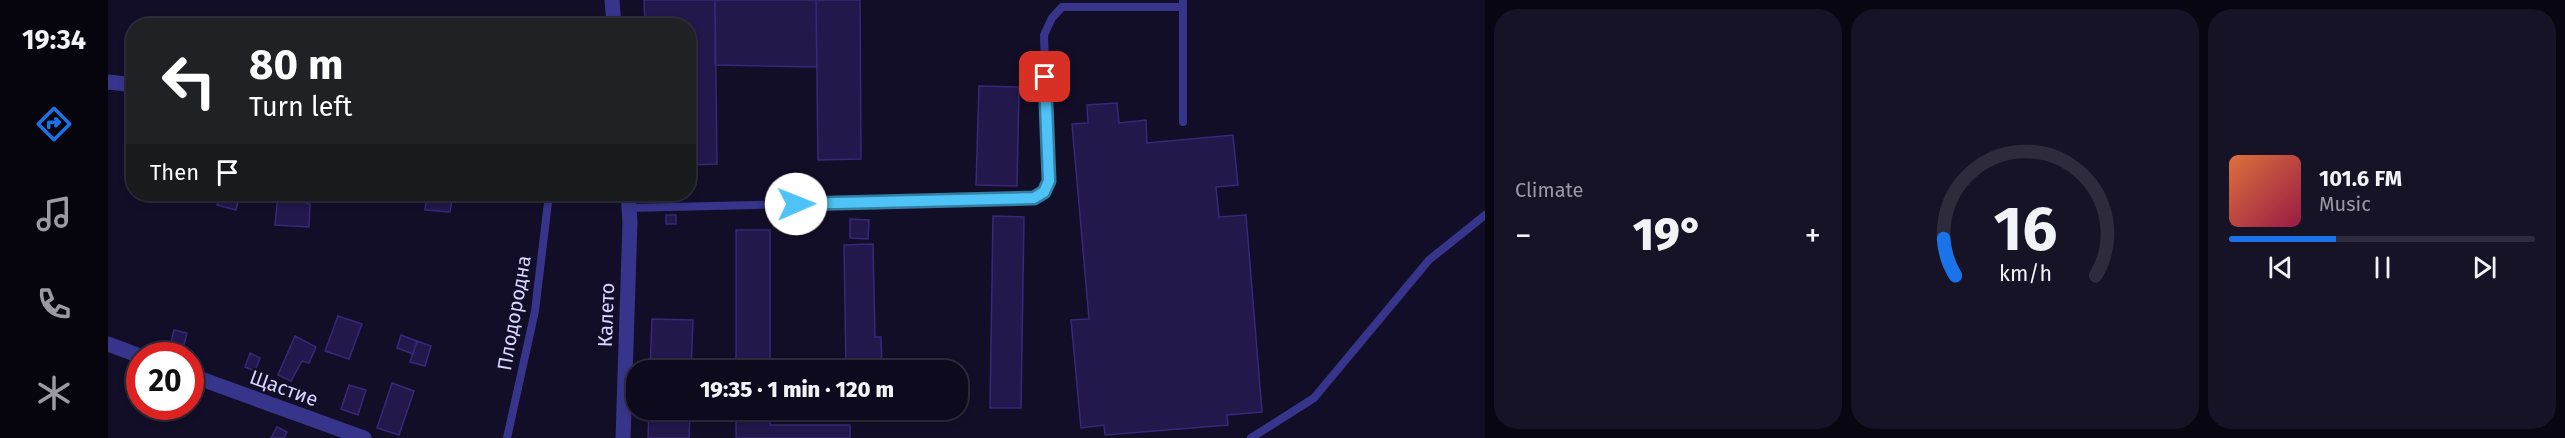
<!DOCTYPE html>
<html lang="en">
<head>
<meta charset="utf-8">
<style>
  :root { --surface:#0e0a1e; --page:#171327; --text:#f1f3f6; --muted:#9b9aa4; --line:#2e2b3c; --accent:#1a73e8 }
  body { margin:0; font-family:"Fira Sans",sans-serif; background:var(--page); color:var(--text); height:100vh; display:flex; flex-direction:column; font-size:22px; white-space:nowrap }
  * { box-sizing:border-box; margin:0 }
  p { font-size:20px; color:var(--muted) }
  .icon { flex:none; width:33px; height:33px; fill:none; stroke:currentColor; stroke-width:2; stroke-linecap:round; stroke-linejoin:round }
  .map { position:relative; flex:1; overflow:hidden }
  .panel { display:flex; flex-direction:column; gap:9px; padding:9px; background:#080610; width:1080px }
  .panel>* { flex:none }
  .hud { position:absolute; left:18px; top:18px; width:570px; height:183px; border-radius:24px; box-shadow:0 3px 9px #0003,0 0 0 2px var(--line); background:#202124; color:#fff; overflow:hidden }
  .speed { position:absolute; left:18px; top:342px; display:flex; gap:12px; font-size:30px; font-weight:700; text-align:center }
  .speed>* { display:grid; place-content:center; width:78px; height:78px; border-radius:50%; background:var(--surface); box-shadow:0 3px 9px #0003,0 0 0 2px var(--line); line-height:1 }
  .speed .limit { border:9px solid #d22; background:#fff; color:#111 }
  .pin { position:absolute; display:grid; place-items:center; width:51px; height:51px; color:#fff; margin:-26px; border-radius:12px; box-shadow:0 3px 9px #0006 }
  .me { position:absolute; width:66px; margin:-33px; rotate:89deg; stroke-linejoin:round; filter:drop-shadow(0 0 4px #0008) }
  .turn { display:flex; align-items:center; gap:21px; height:126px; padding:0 24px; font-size:27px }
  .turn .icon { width:78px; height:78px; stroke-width:2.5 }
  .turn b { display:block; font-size:42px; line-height:51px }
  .then { display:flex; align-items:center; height:57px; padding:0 24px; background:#0003; gap:12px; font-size:22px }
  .big { font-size:45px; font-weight:800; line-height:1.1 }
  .panel .card { flex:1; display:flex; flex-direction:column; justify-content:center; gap:9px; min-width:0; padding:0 21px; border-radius:24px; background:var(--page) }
  .panel .dial { align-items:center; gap:0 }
  .dial svg { height:156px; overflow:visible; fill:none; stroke:var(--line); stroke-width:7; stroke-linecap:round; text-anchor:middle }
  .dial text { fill:var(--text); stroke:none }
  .song { display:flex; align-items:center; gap:18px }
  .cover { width:72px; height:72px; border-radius:9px; background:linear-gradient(135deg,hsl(20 70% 55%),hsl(340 70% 35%)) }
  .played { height:6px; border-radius:3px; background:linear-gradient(90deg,var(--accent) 35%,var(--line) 35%) }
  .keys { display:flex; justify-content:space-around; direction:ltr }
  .heat { display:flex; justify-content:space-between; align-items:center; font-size:33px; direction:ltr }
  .panel .tiles { flex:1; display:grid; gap:9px; grid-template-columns:repeat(3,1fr) }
  .trip { position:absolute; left:518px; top:360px; width:342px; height:60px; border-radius:24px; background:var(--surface); box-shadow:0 3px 9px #0003,0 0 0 2px var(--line); font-weight:800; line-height:60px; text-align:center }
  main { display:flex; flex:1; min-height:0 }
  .menu { display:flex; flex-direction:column; width:108px; justify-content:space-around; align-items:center; background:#06040c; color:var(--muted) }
  .menu .icon { width:42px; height:42px }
  .menu .selected { color:var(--accent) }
  .menu b { font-size:27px; color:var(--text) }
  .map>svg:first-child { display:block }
  .building { fill:#22184b; stroke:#372879; stroke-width:1.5 }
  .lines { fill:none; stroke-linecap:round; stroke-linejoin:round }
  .lane { stroke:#37358b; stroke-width:8 }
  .street { stroke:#37358b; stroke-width:15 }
  .route-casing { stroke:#337fa1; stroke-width:15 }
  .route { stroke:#4fc3f7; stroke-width:10 }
  .labels { text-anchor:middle; stroke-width:5; stroke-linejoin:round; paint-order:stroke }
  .street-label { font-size:20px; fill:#d9d5ff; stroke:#120e28 }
</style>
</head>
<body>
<main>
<nav class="menu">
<b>19:34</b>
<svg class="icon selected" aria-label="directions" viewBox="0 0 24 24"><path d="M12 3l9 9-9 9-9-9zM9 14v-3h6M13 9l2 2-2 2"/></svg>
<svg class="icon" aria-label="music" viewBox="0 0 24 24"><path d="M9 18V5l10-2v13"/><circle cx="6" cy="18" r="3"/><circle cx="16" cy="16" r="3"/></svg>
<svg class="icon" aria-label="phone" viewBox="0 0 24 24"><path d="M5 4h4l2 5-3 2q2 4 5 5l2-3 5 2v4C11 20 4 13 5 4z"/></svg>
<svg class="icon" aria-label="climate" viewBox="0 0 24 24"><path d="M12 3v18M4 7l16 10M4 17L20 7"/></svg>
</nav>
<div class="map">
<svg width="1377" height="438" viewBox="0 0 1377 438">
  <rect width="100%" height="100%" fill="#120e28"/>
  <path class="building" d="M536,0H607L609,164L580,165V26H537Z
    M607,0H708L709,67L607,65Z
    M708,0H752L753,159L710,160Z
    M871,86L911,87L909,186L868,185Z
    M1009,103L1011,123L1038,120L1039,143L1125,135L1130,185L1108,187L1111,217L1138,215L1154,412L1119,415L1120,425L997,435L996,425L973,428L963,320L981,319L964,124L980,123L979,105Z
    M580,165H584V191H580Z
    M112,194L131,197L128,210L109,205Z
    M170,194L199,195L198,203L202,204L201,227L167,225Z
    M319,194H345L342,212L317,210Z
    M558,215H568V224H558Z
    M885,216L916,217L913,408H882Z
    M742,219L761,220L760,239L742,238Z
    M628,230H662V370H628Z
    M765,244L767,337H773L774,370H738L736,245Z
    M230,316L254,324L241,359L217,351Z
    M544,319L585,320L583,370H542Z
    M66,330L79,333L74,352L61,349Z
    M293,335L309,341L305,354L289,348Z
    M187,336L208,347L201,363L194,361L183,381L170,375Z
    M309,341L323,346L317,366L302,362Z
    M142,353L152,358L147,371L137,367Z
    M284,383L306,391L291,435L269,428Z
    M241,385L258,390L250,415L233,409Z
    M541,410H582L581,438H540Z
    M628,410H662V425H742V438H628Z
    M169,427L179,432L176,438H163Z"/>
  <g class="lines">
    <path class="lane" d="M1075,122V0
      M521,208L926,198L936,192L941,181L936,35L944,18L954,7H1075
      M399,438L427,311L441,194
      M1143,438L1206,398L1321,260L1377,215"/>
    <path class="street" d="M504,0L506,26
      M0,82L26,85
      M0,344L32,356
      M82,375L256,438
      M515,438L522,222L520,194"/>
  </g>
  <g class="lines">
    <defs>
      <path id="route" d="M688,204L926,198L936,192L941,181L937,77"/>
    </defs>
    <use href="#route" class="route-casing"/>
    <use href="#route" class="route"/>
  </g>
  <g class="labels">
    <g class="street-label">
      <text transform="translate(406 313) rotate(-80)" y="7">Плодородна</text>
      <text transform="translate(498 315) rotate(-88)" y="7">Калето</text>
      <text transform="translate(176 388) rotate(20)" y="7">Щастие</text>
    </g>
  </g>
</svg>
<div class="speed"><div class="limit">20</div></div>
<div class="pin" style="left:937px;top:77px;background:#d93025"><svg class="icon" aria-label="arrive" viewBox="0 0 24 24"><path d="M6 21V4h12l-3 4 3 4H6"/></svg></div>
<svg class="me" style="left:688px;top:204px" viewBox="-20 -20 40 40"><circle r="19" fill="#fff"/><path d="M0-13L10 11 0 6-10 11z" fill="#4fc3f7"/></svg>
<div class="trip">19:35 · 1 min · 120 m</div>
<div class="hud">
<div class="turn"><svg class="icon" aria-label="left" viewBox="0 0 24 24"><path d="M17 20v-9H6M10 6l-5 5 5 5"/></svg><div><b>80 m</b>Turn left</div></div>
<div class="then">Then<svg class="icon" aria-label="arrive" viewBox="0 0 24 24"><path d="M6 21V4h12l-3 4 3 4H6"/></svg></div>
</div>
</div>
<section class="panel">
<div class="tiles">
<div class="card"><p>Climate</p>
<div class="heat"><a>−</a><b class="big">19°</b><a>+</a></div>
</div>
<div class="card dial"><svg viewBox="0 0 100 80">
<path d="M14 69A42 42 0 1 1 86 69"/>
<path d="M14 69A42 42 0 0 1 8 50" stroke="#1a73e8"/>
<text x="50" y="56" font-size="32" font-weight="700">16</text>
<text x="50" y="72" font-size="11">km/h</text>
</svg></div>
<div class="card">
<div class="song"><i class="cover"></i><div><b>101.6 FM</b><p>Music</p></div></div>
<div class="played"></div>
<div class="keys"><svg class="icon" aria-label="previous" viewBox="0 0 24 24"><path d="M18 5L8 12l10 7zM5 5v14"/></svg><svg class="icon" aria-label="pause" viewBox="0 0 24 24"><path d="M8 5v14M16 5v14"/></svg><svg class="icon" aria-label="next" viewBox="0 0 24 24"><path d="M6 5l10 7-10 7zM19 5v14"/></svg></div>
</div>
</div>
</section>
</main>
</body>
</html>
